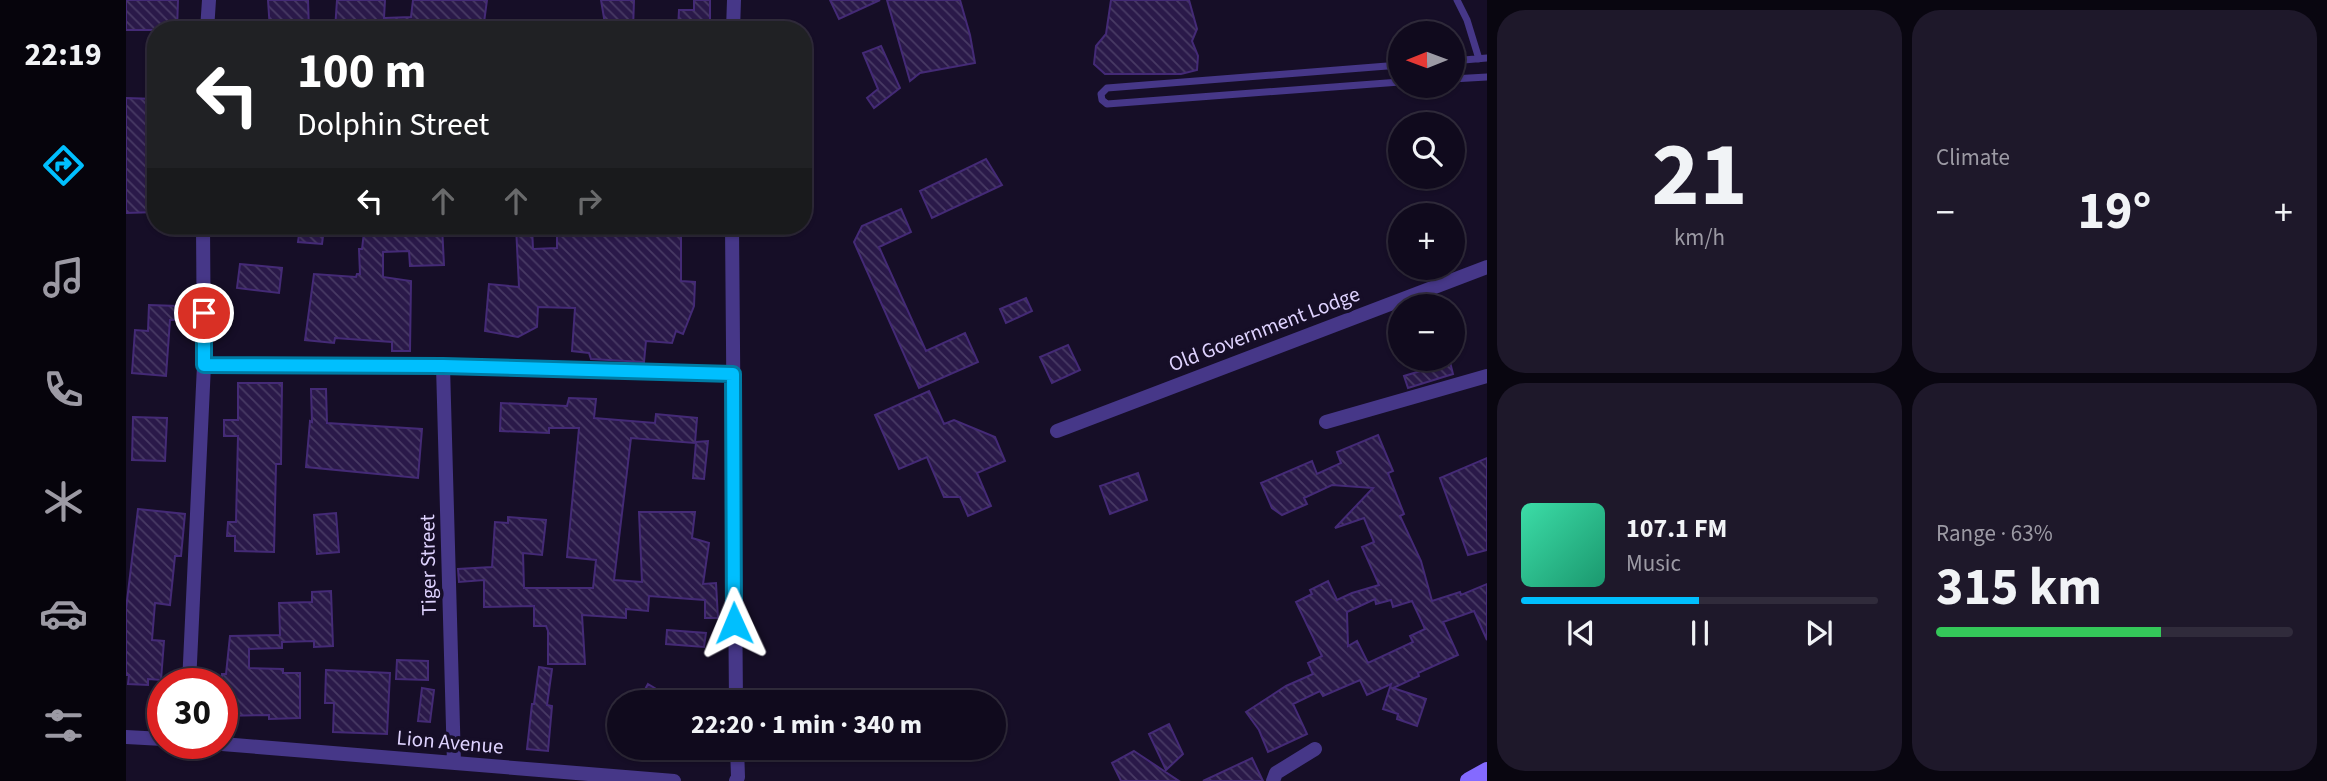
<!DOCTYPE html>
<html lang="en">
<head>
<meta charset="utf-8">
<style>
  :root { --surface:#100a1d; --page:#1e182a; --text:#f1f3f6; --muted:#9c9aa4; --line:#302b3b; --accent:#00bffe }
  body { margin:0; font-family:"Source Sans 3",sans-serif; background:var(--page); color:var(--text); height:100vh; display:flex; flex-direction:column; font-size:26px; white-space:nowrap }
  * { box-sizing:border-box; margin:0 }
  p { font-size:23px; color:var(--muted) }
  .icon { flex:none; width:38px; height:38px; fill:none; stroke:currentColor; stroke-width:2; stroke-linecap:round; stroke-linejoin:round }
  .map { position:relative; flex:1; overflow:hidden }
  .panel { display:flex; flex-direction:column; gap:10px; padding:10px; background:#090610; width:840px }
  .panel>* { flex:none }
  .guide { position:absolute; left:21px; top:21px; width:665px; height:214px; border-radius:28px; box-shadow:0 2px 5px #0004,0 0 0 2px var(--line); background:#202124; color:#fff; overflow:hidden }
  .needle { width:46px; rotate:269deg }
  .buttons { position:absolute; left:1262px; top:21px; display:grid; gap:14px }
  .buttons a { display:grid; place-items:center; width:77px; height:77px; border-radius:50%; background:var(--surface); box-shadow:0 2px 5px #0004,0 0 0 2px var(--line); font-size:35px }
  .speed { position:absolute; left:21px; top:668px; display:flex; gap:14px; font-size:35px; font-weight:700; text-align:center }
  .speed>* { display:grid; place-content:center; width:91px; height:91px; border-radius:50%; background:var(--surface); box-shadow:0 2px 5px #0004,0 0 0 2px var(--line); line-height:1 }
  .speed .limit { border:10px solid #d22; background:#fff; color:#111 }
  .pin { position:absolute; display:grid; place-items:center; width:60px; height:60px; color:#fff; margin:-30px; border:4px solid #fff; border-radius:50%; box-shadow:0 2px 7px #0007 }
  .me { position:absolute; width:77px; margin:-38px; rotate:359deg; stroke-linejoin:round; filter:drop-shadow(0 0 5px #0008) }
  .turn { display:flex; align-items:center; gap:24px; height:147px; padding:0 35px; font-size:32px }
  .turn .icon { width:91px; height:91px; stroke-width:2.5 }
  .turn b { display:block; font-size:49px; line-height:60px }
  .lanes { display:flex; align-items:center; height:66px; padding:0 35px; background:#0003; justify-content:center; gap:35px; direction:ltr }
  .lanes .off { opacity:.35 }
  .big { font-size:52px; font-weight:700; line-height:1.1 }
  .panel .card { flex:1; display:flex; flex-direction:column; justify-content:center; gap:10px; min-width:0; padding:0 24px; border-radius:28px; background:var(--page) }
  .panel .dial { align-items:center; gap:0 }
  .dial b { font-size:91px; line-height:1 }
  .song { display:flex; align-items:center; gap:21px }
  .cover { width:84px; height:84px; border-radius:10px; background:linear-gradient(135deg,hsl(160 70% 55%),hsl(160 70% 35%)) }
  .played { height:7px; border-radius:4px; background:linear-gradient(90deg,var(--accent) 50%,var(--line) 50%) }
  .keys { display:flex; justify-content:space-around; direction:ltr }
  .heat { display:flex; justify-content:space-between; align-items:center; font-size:38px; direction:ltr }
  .charge { height:10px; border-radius:5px; background:linear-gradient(90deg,#34c759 63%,var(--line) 0) }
  .panel .tiles { flex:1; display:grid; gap:10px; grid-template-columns:repeat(2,1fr) }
  .trip { position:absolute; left:481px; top:690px; width:399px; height:70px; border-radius:35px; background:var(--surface); box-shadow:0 2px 5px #0004,0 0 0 2px var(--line); font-weight:700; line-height:70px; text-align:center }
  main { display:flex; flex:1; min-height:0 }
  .dock { display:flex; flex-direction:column; width:126px; justify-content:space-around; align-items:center; background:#06040c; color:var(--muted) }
  .dock .icon { width:49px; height:49px }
  .dock .on { color:var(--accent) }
  .dock b { font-size:32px; color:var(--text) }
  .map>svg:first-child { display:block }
  .building { fill:url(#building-back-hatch); stroke:#442a76; stroke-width:2; fill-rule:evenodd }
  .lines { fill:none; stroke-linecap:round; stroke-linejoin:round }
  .lane { stroke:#463788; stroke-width:7 }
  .street { stroke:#463788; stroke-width:14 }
  .secondary { stroke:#846aff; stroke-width:18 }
  .route-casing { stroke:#007ca5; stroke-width:18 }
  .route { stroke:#00bffe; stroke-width:12 }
  .labels { text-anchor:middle; stroke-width:7; stroke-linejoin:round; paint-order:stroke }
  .street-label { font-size:21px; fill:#dfd3ff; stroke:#160e27 }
</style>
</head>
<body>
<main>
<nav class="dock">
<b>22:19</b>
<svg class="icon on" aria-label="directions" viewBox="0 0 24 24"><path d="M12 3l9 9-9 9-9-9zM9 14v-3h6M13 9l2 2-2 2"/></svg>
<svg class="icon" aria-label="music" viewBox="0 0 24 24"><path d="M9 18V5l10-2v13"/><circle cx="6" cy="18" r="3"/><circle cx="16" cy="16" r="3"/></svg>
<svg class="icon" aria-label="phone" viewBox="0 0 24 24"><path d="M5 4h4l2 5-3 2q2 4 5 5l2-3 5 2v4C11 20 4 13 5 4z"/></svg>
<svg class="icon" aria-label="climate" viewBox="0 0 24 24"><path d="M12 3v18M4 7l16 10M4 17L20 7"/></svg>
<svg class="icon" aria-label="car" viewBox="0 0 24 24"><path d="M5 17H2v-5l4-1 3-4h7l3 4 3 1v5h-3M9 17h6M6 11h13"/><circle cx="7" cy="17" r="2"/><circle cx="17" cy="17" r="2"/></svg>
<svg class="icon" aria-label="filters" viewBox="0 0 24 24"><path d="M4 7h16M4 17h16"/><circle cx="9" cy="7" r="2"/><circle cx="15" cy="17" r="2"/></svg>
</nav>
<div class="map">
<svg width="1361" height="781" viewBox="0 0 1361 781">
  <defs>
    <pattern id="building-back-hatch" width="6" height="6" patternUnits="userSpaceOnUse" patternTransform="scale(1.75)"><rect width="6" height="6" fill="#2a1949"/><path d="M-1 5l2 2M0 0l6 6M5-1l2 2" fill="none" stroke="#483a64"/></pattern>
  </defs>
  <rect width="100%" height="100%" fill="#160e27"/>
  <path class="building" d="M0,0H52L51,30H0Z
    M142,0H182L183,30H144Z
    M211,0H259L258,18L285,17L287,0H361L357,30H240V23L224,21V30H209Z
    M475,0H508L507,30H480Z
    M568,0H584V30H552L553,10H568Z
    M704,0H754L713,19Z
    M761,0H834L844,35L849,63L794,73L784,81Z
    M985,0H1063L1071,29L1066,41L1072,56L1071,70L1055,74H979L968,64L970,46L980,34Z
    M755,46L774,88L748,108L741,98L752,89L737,53Z
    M0,98L30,99V212L0,213Z
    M860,159L876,185L806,218L794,191Z
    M775,209L785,232L753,247L800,351L839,333L852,362L793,388L728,242L736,226Z
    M266,226H316L318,265L284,266L283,251L257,252V277L285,281L284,351H266V342L209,338L208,343L179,340L188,274L230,277L231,274H234L233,249H236L238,232L266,235Z
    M390,226H406L407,249L431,248V226H492V230H555V281L569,282L568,306L557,334L550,331L546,343L520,341L518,362L465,359L463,353L446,351L449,308L412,307L411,327L392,337L359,331L363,284L393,287Z
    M174,227L198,229L196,244L172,242Z
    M114,264L156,268L153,293L111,288Z
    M900,298L906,311L880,323L874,309Z
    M23,305L52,306L51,320H44L40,376L6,373L9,330L22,331Z
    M942,345L954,370L926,383L914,357Z
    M1324,362L1327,374L1282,388L1278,376Z
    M112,383H156L155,464H150L148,552L109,551V536H101L102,522H110L112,436H98V420H112Z
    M185,389H200L201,423L296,429L292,478L180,467L184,421L186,422Z
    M803,391L818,424L828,420L869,437L879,461L851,473L865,506L842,516L834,497H818L801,457L773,469L749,415Z
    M443,398L470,399L468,418L529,423L530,414L571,418L569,443L505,438L488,580L516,582L513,512H569L566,538L583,543L577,584L590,583L592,618H579V600L523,596L522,611L500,609V618L456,615L459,664H422V631L420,626H408V606L358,607V580L333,582L332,569L366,567L369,522L382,523V517L420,520L416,555L397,553L398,588H467L470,560L441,557L453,428H423V433L374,431L375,403L441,406Z
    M7,417L41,418L39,461L6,460Z
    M1252,435L1267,471L1262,473L1278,514L1274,516L1295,561L1306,601L1334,592L1335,595L1361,584V640L1348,611L1317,622L1332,655L1292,673L1293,676L1267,688L1300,699L1291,726L1271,719L1272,714L1257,709L1265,684L1241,695L1234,680L1197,696L1194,691L1167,704L1181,734L1142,752L1133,730L1120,712L1160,686L1187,674L1182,663L1196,656L1170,602L1186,594L1184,590L1202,581L1211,600L1226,593L1253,585L1236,547L1248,542L1238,518L1209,528L1247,488L1206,485L1178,498L1181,504L1156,515L1146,508L1135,483L1186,461L1191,474L1215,463L1211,452ZM1249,599L1250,604L1265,600L1267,607L1286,601L1299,629L1284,636L1287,642L1242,663L1231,641L1222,646L1221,612Z
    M582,441L578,479L567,478L570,442Z
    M1361,458V550L1342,555L1314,478Z
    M1012,473L1021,500L984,514L974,486Z
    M12,509L59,514L55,556H49L44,605L29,603L26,640L38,641L35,680L22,679V685L2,684L3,675H0V609Z
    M210,513L213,552L191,554L188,515Z
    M205,591L207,646L188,647V641L156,642V648L123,649V668L157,669V673H174V718L143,719V715L96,716V674H100L104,636L154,635L153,603L186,602V592Z
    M541,630L580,633L578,647L540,644Z
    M271,660L302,661V680L270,679Z
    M413,667L426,669L421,705L426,706L422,751L401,749L406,704H408Z
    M200,670L264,673L261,734L207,732L208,703H199Z
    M522,684L552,702H512Z
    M296,688L308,690L304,722L292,721Z
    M1043,724L1057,754L1040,770L1023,734Z
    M1008,751L1053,781H995L986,763Z
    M1126,758L1137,781H1077Z"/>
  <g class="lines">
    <path class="lane" d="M1331,0L1341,20L1353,59
      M1326,61L1361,58
      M1274,65L981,88L975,94L976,100L981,104L1274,82
      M1326,79L1361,77"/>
    <path class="street" d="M81,30L83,0
      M607,30L608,0
      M606,226L610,702
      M78,365L317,366L607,374
      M317,366L328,763
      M1200,422L1361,376
      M931,431L1361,267
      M63,684L78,365L77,226
      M0,737L37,739
      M96,744L548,781
      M610,781L612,777L611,747
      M1147,781L1150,773L1189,749"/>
    <path class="secondary" d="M1343,781L1361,771"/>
  </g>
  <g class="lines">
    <defs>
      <path id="route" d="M78,313V365L317,366L607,374L608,623"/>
    </defs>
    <use href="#route" class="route-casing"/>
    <use href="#route" class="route"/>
  </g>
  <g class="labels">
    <g class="street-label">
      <text transform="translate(1138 329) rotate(-21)" y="7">Old Government Lodge</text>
      <text transform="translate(302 565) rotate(-91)" y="7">Tiger Street</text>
      <text transform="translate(324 742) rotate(5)" y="7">Lion Avenue</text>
    </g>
  </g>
</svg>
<div class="buttons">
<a><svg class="needle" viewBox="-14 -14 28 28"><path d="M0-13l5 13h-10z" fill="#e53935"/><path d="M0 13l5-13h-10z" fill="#9c9aa4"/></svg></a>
<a><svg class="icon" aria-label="search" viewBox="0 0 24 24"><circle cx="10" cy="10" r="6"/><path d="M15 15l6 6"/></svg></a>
<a>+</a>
<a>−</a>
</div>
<div class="speed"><div class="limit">30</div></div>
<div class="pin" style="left:78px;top:313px;background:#d93025"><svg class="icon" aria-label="arrive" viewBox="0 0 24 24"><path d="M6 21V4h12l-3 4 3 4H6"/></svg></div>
<svg class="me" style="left:608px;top:623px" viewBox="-20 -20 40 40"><path d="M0-17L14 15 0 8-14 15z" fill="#00bffe" stroke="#fff" stroke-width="4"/></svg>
<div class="trip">22:20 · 1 min · 340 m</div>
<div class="guide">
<div class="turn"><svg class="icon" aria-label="left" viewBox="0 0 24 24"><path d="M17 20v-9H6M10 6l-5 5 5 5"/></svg><div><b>100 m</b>Dolphin Street</div></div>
<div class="lanes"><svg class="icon" aria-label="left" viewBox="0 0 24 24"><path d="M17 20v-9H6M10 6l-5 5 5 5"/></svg><svg class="icon off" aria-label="ahead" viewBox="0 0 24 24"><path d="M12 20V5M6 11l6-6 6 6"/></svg><svg class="icon off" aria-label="ahead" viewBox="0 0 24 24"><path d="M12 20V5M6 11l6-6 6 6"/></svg><svg class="icon off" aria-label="right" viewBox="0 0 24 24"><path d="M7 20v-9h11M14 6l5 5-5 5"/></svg></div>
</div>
</div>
<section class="panel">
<div class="tiles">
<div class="card dial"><b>21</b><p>km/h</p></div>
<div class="card"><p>Climate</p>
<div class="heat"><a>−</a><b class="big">19°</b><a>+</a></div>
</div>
<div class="card">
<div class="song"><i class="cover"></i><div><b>107.1 FM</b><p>Music</p></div></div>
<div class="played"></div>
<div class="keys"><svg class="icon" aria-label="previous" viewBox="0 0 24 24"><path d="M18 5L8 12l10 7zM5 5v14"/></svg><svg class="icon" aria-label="pause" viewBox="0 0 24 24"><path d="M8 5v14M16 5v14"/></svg><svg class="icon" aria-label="next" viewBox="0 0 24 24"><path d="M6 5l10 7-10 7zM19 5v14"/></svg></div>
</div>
<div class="card"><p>Range · 63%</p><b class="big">315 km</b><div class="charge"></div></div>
</div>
</section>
</main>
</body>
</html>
